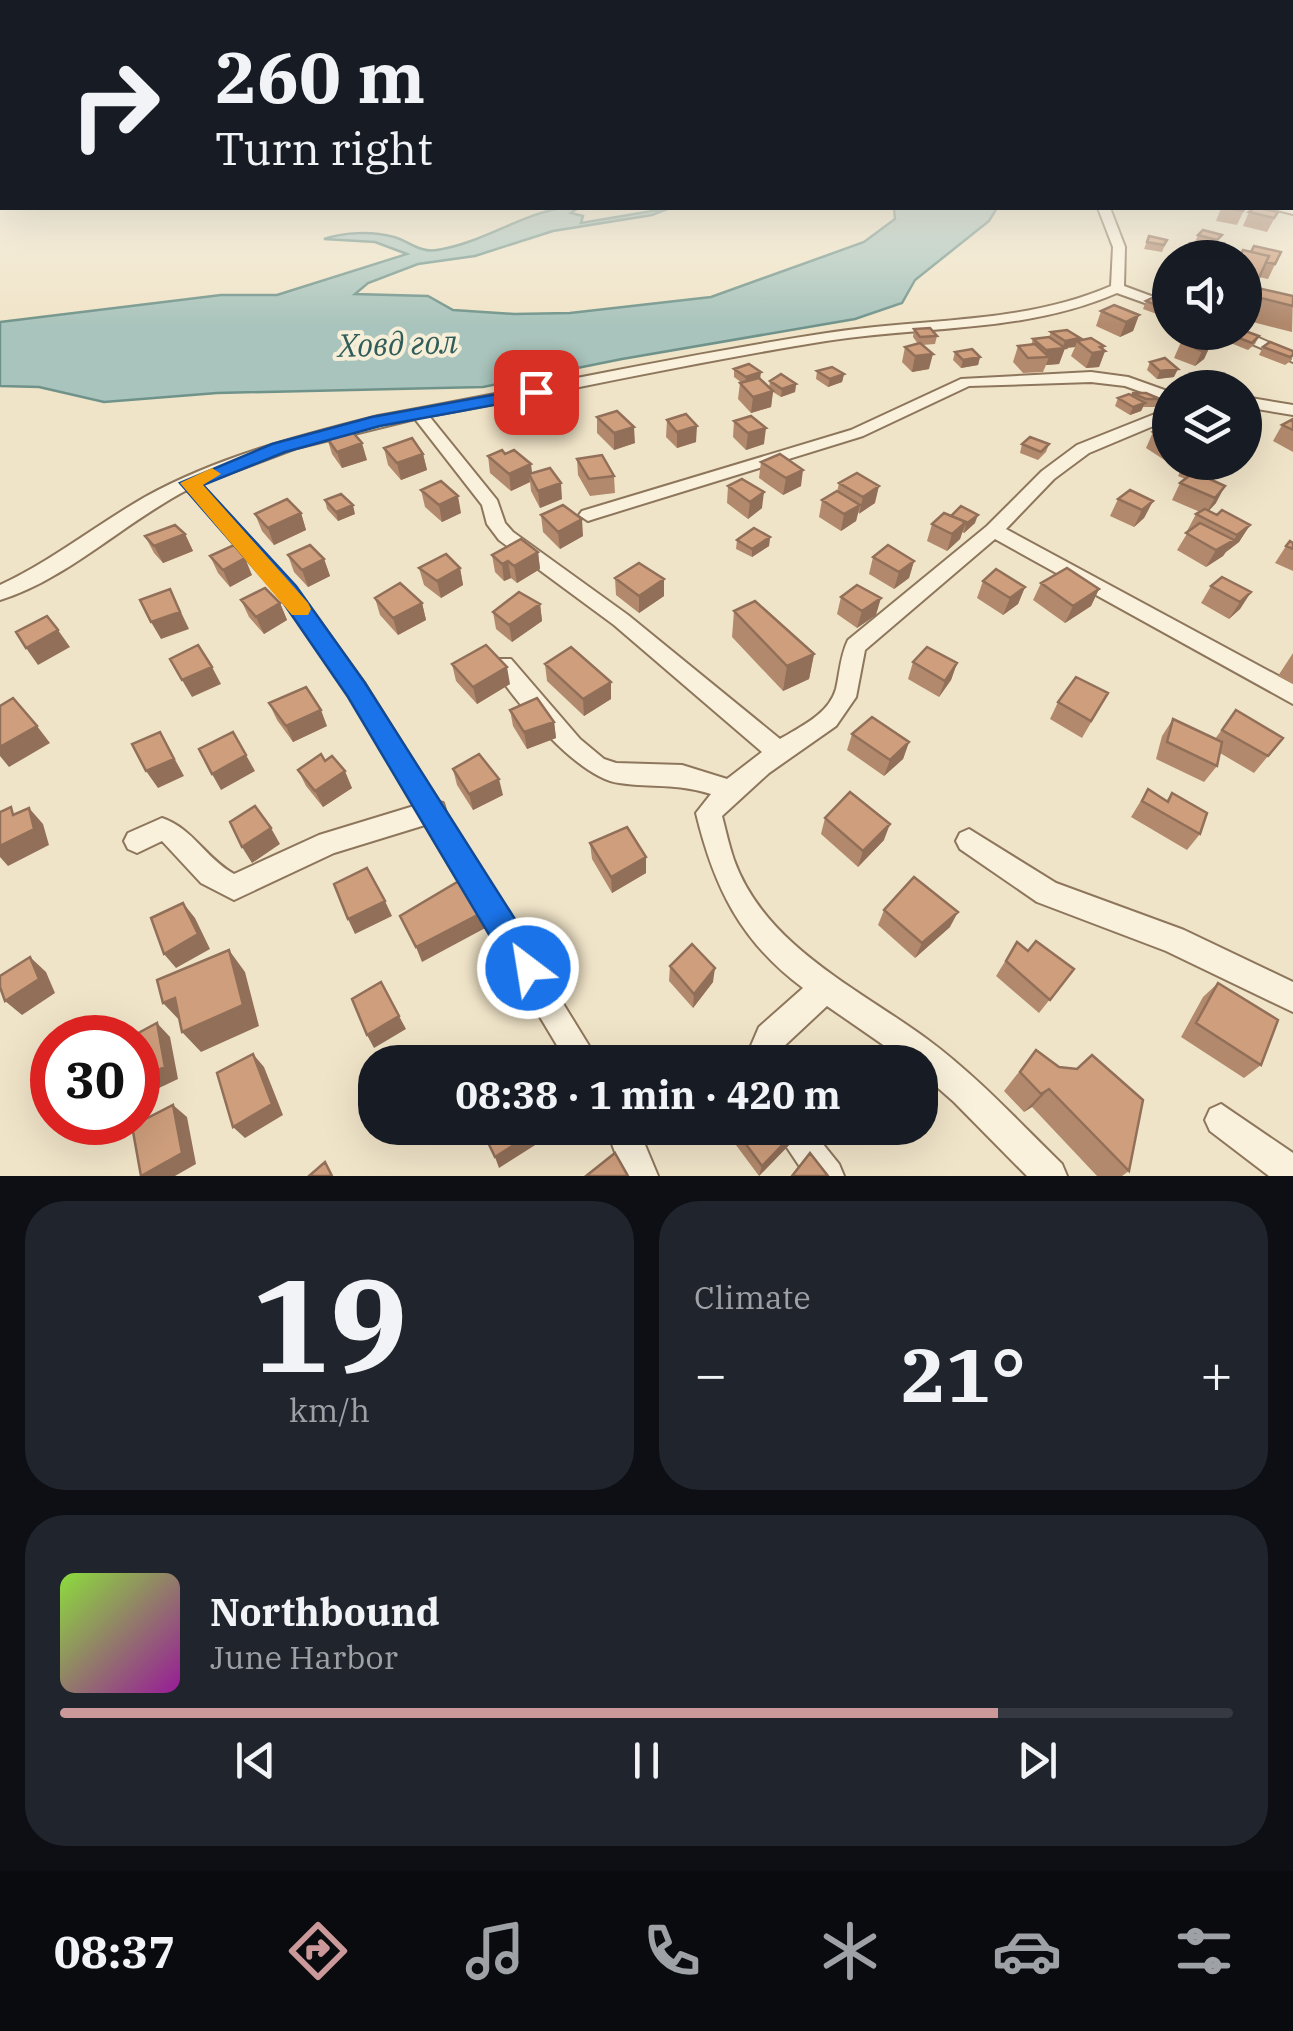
<!DOCTYPE html>
<html lang="en">
<head>
<meta charset="utf-8">
<style>
  :root { --surface:#171b24; --page:#20242c; --text:#f1f3f6; --muted:#9ea1a6; --line:#363941; --accent:#cc999b }
  body { margin:0; font-family:"IBM Plex Serif",serif; background:var(--page); color:var(--text); height:100vh; display:flex; flex-direction:column; font-size:38px; white-space:nowrap }
  * { box-sizing:border-box; margin:0 }
  p { font-size:32px; color:var(--muted) }
  .icon { flex:none; width:55px; height:55px; fill:none; stroke:currentColor; stroke-width:2; stroke-linecap:round; stroke-linejoin:round }
  .map { position:relative; height:1176px; overflow:hidden }
  .sheet { display:flex; flex-direction:column; gap:25px; padding:25px; background:#0d0f14; flex:1 }
  .sheet>* { flex:none }
  .top-card { position:absolute; left:0px; top:0px; width:1295px; height:210px; box-shadow:0 10px 40px #0002; background:#171b24; color:var(--text); overflow:hidden }
  .fabs { position:absolute; left:1152px; top:240px; display:grid; gap:20px }
  .fabs a { display:grid; place-items:center; width:110px; height:110px; border-radius:50%; background:var(--surface); box-shadow:0 10px 40px #0002; font-size:50px }
  .speed { position:absolute; left:30px; top:1015px; display:flex; gap:20px; font-size:50px; font-weight:700; text-align:center }
  .speed>* { display:grid; place-content:center; width:130px; height:130px; border-radius:50%; background:var(--surface); box-shadow:0 10px 40px #0002; line-height:1 }
  .speed .limit { border:15px solid #d22; background:#fff; color:#111 }
  .pin { position:absolute; display:grid; place-items:center; width:85px; height:85px; color:#fff; margin:-42px; border-radius:20px; box-shadow:0 5px 15px #0006 }
  .me { position:absolute; width:110px; margin:-55px; rotate:329deg; stroke-linejoin:round; filter:drop-shadow(0 0 8px #0008) }
  .turn { display:flex; align-items:center; gap:35px; height:210px; padding:0 50px; font-size:45px }
  .turn .icon { width:130px; height:130px; stroke-width:2.5 }
  .turn b { display:block; font-size:70px; line-height:85px }
  .big { font-size:75px; font-weight:800; line-height:1.1 }
  .sheet .tile { flex:1; display:flex; flex-direction:column; justify-content:center; gap:15px; min-width:0; padding:0 35px; border-radius:40px; background:var(--page) }
  .sheet .dial { align-items:center; gap:0 }
  .dial b { font-size:130px; line-height:1 }
  .song { display:flex; align-items:center; gap:30px }
  .cover { width:120px; height:120px; border-radius:15px; background:linear-gradient(135deg,hsl(90 70% 55%),hsl(300 70% 35%)) }
  .played { height:10px; border-radius:5px; background:linear-gradient(90deg,var(--accent) 80%,var(--line) 80%) }
  .keys { display:flex; justify-content:space-around; direction:ltr }
  .heat { display:flex; justify-content:space-between; align-items:center; font-size:55px; direction:ltr }
  .sheet .tiles { flex:1; display:grid; gap:25px; grid-template-columns:1fr 1fr }
  .tile:last-child { grid-column:span 2 }
  .trip { position:absolute; left:358px; top:1045px; width:580px; height:100px; border-radius:40px; background:var(--surface); box-shadow:0 10px 40px #0002; font-weight:800; line-height:100px; text-align:center }
  .dock { display:flex; height:160px; justify-content:space-around; align-items:center; background:#090b0e; color:var(--muted) }
  .dock .icon { width:70px; height:70px }
  .dock .selected { color:var(--accent) }
  .dock b { font-size:45px; color:var(--text) }
  .map>svg:first-child { display:block }
  .water { fill:#a9c4bc; stroke:#6f938a; stroke-width:2.5 }
  .lines { fill:none; stroke-linecap:round; stroke-linejoin:round }
  .street-casing { stroke:#8d765c; stroke-width:4 }
  .street { fill:#faf1dc; fill-rule:evenodd }
  .wall { fill:#b2896c }
  .shaded-wall { fill:#916f58 }
  .building { fill:#cf9f7d; stroke:#916f58; stroke-width:2.5 }
  .route { fill:#1a73e8; stroke:#114b97; stroke-width:2.5 }
  .slow { fill:#f59e0b }
  .labels { text-anchor:middle; stroke-width:8; stroke-linejoin:round; paint-order:stroke }
  .far-water-label { font-size:32px; font-style:italic; fill:#2f5d5a; stroke:#f7eed8 }
</style>
</head>
<body>
<div class="map">
<svg width="1293" height="1176" viewBox="0 0 1293 1176">
  <rect width="100%" height="100%" fill="#f0e4c8"/>
  <path class="water" d="M561,208H578L571,213L583,216L581,223L670,208L652,215L553,231L475,256L418,264L368,283L355,294L428,296L453,310L514,314L570,313L711,297L864,242L895,219L894,208H997L989,221L915,280L902,303L855,319L622,359L483,387L217,393L104,402L39,387L0,386V322L221,295H277L407,254L375,242L324,239C345,232 372,231 394,237C409,241 420,253 437,250C482,243 517,216 561,208Z"/>
  <g class="lines">
    <defs>
      <path id="street" d="M1292,193H1293V199H1292Z
        M1098,208H1110L1125,247L1124,286L1170,303V312L1117,293C1025,333 923,326 826,341C693,362 561,392 429,416L497,500L505,523L513,532L628,615L780,739C800,727 829,714 836,689C840,672 840,657 848,640L987,526L1042,471L1077,445L1170,408V419L1089,453L1054,479L1006,529L1293,684V704L995,539L865,650L856,697L836,726L769,773L722,816C726,831 729,846 734,860C765,946 859,989 927,1039C977,1076 1018,1121 1062,1164L1067,1176H1027L954,1102L920,1072V1062H908L827,1006L781,1049L775,1062H744L759,1027L803,988C740,941 714,887 696,813L711,794C674,783 654,788 619,783C578,778 513,700 492,665L495,659H511L580,739L604,759L616,763L682,765L727,779L762,752L614,625L499,540L487,524L482,505L415,419L297,448L201,484L295,587L365,684L439,802L443,803L446,813L599,1062H567L425,825L334,853L234,900L201,883L162,841L137,853L128,849L124,841L128,833L162,818C194,829 205,858 234,874L319,835L414,806L349,696L281,597L187,490C125,522 66,580 0,600V585C52,561 96,525 145,497C217,457 299,436 378,416C528,389 676,356 827,333C922,318 1021,325 1111,286L1113,247Z
        M1275,208H1293V214L1277,210Z
        M1225,332H1245L1293,353V362Z
        M1091,372L1128,377L1170,392V402L1125,386L1091,382L969,386L863,436L594,519L588,521L579,515L582,511L851,430L961,379Z
        M1245,397L1293,405V415L1245,407Z
        M969,829L1056,883L1184,930L1293,982V1012L1166,951L1037,902L960,849L956,841L960,833Z
        M1221,1104L1293,1153V1176H1269L1210,1131L1205,1120L1210,1109Z
        M606,1128H638L658,1176H624Z
        M774,1128H810L839,1164L844,1176H806Z"/>
    </defs>
    <use href="#street" class="street-casing"/>
    <use href="#street" class="street"/>
  </g>
  <path class="wall" d="M1221,208H1245L1237,225L1216,221Z
    M1249,212H1278L1267,232L1243,226Z
    M1203,230L1219,242L1214,247L1195,242L1198,235Z
    M1149,236L1167,240L1162,252L1144,249Z
    M1251,252H1281L1268,279L1259,277L1254,287L1293,296L1292,332L1245,320V258Z
    M1146,301L1170,303V313L1165,317L1143,309Z
    M1101,311L1139,315L1133,331L1120,337L1096,326Z
    M914,329L937,336L935,344L922,345L929,369L912,372L902,362L905,347L918,344L913,337Z
    M1051,332L1103,349L1105,351L1099,367L1086,368L1071,356L1075,347L1065,348L1059,364L1046,365L1043,372L1023,373L1013,362L1018,346L1031,345L1033,339L1049,337Z
    M1231,335L1259,336L1255,344L1248,350L1228,342Z
    M1181,342L1211,344L1204,359L1195,366L1174,358Z
    M1263,347L1293,351L1292,360L1285,365L1259,355Z
    M955,352L980,357L978,365L961,368L953,360Z
    M1150,362L1174,377L1157,379L1147,370Z
    M734,369L760,380L769,388L770,381L796,384L795,392L781,397L773,392L771,407L751,413L738,399L740,383H742L734,377Z
    M817,371L844,374L842,382L828,387L816,379Z
    M1132,393L1160,399L1157,407H1143L1141,411L1130,415L1115,406L1118,398L1131,396Z
    M597,417L635,443L614,450L597,433Z
    M1293,419V452L1273,441L1282,425Z
    M667,420L696,442L677,448L666,437Z
    M734,421L764,444L746,450L733,437Z
    M1170,425V462L1169,463L1146,448L1153,432Z
    M327,438L367,460L342,468L332,454Z
    M1022,444H1049L1046,452L1038,460L1020,453Z
    M384,448L423,454L427,470L401,480L388,465Z
    M505,454L532,473L562,499L540,508L531,491L530,482L511,491L490,473L488,456Z
    M577,459L614,476L615,493L590,496L578,475Z
    M761,462L801,486L783,495L759,478Z
    M1185,462H1224L1212,480L1216,503L1208,511L1217,515L1250,525L1239,542L1226,552L1223,556L1206,567L1177,550L1188,532L1187,531L1196,514L1200,512L1172,500L1180,483L1185,479L1178,476Z
    M839,483L875,503L858,513L856,521L841,531L819,517L822,500L837,492Z
    M728,486L762,508L748,519L727,503Z
    M421,490L461,513L442,522L425,507Z
    M1118,499L1153,501L1144,518L1134,527L1110,516Z
    M325,500L355,514L338,521L327,509Z
    M301,513L306,530L274,545L262,531L255,514Z
    M541,515L583,536L560,549L543,532Z
    M951,516L975,523L964,533L962,532L960,539L947,551L927,541L932,524Z
    M185,534L193,551L163,563L154,553L145,536Z
    M770,537L769,546L752,557L736,549L737,540Z
    M1293,543V571L1275,563L1286,546Z
    M538,552L540,569L517,583L511,578L504,581L495,572L492,555Z
    M288,555L324,559L330,576L308,587L294,572Z
    M210,556L252,575L230,587L218,573Z
    M873,557L914,561L909,578L894,589L869,574Z
    M419,568H460L463,585L441,598L424,585Z
    M615,578L664,596L639,613L616,595Z
    M983,581L1025,587L1018,604L1003,615L977,598Z
    M1041,583L1099,589L1091,606L1065,623L1033,600Z
    M1211,586L1251,592L1240,609L1229,619L1201,603Z
    M841,597L876,615L857,628L837,614Z
    M375,598L422,603L426,620L398,635L380,615Z
    M241,600L280,603L287,620L264,634L249,617Z
    M540,604L542,621L512,642L496,629L493,612Z
    M734,611L814,654L809,679L783,691L732,637Z
    M1293,653V684L1278,676Z
    M913,662L957,663L951,680L939,697L908,679Z
    M452,664L510,684L477,704L456,681Z
    M545,664L611,682V699L584,716L547,681Z
    M1108,693L1082,738L1050,719L1058,702Z
    M269,703L327,726L293,742L277,720Z
    M510,710L554,722L556,738L527,749L513,726Z
    M1236,710L1283,738L1254,773L1220,753L1217,766L1204,782L1156,759L1162,736L1173,719L1215,739Z
    M852,734L909,742L903,759L884,776L847,750Z
    M325,761L352,788L323,807L306,786L298,770Z
    M453,769L503,795L473,810L457,785Z
    M1148,789L1166,801L1172,793L1200,834L1187,850L1131,817Z
    M825,818L884,840L858,867L821,834Z
    M590,843L646,873L612,893L592,859Z
    M884,910L950,927L915,958L878,925Z
    M1017,942L1028,951L1074,969L1039,1013L996,976Z
    M670,966L713,982L693,1008L669,981Z
    M1218,983L1261,1065L1244,1078L1181,1037L1203,997Z
    M1036,1050L1129,1171L1122,1176H1097L1032,1107L1024,1112L1004,1091Z
    M732,1128H792L791,1143L759,1176L730,1137Z"/>
  <path class="shaded-wall" d="M1139,315L1133,331L1120,337L1126,322Z
    M1080,338L1078,342L1077,341L1075,347L1065,348L1059,364L1046,365L1049,357H1044L1046,350L1062,349L1065,341Z
    M1211,344L1204,359L1195,366L1202,351Z
    M1104,346L1102,352L1105,351L1099,367L1086,368L1092,353Z
    M933,354L929,369L912,372L915,356Z
    M980,357L978,365L961,368L963,360Z
    M1178,369L1174,377L1157,379L1160,371Z
    M761,372L760,380L745,384L746,377Z
    M844,374L842,382L828,387L830,379Z
    M796,384L795,392L781,397L782,389Z
    M773,391L771,407L751,413L753,397Z
    M1145,403L1141,411L1130,415L1133,407Z
    M697,426L696,442L677,448V432Z
    M634,427L635,443L614,450V433Z
    M766,428L764,444L746,450L748,433Z
    M362,443L367,460L342,468L337,452Z
    M423,454L427,470L401,480L397,463Z
    M1224,462L1215,479L1202,488L1211,471Z
    M531,464L533,480L529,474L530,482L511,491L509,474Z
    M803,470L801,486L783,495L786,478Z
    M561,483L562,499L540,508L538,491Z
    M879,486L875,503L859,514L863,497Z
    M1225,486L1216,503L1205,515L1215,498Z
    M764,492L762,508L748,519L750,502Z
    M458,496L461,513L442,522L439,505Z
    M1153,501L1144,518L1134,527L1142,510Z
    M353,505L355,514L338,521L336,512Z
    M860,505L856,521L841,531L844,514Z
    M301,513L306,530L274,545L268,528Z
    M978,515L975,523L964,533L966,524Z
    M582,519L583,536L560,549L558,532Z
    M966,522L960,539L947,551L952,534Z
    M1250,525L1239,542L1226,552L1237,535Z
    M185,534L193,551L163,563L154,546Z
    M770,537L769,546L752,557V549Z
    M1234,540L1223,556L1206,567L1216,550Z
    M538,552L540,569L517,583L514,566Z
    M245,558L252,575L230,587L223,570Z
    M324,559L330,576L308,587L302,570Z
    M508,561L511,578L504,581L502,564Z
    M914,561L909,578L894,589L899,572Z
    M460,568L463,585L441,598L437,581Z
    M664,579V596L639,613V596Z
    M1025,587L1018,604L1003,615L1010,598Z
    M170,589L189,629L161,639L151,622Z
    M1099,589L1091,606L1065,623L1073,606Z
    M1251,592L1240,609L1229,619L1240,602Z
    M881,598L876,615L857,628L862,611Z
    M280,603L287,620L264,634L256,617Z
    M422,603L426,620L398,635L393,618Z
    M540,604L542,621L512,642L509,625Z
    M58,630L70,647L38,665L26,648Z
    M814,654L809,679L783,691L787,666Z
    M957,663L951,680L939,697L945,681Z
    M212,667L221,684L192,697L182,680Z
    M507,667L510,684L477,704L473,687Z
    M611,682V699L584,716L583,699Z
    M321,710L327,726L293,742L286,726Z
    M554,722L556,738L527,749L524,732Z
    M37,726L50,743L9,767L0,756V747Z
    M160,732L184,776L158,788L146,771Z
    M909,742L903,759L884,776L890,760Z
    M246,755L255,771L221,790L212,774Z
    M345,771L352,788L323,807L315,791Z
    M499,779L503,795L473,810L469,794Z
    M29,808L43,824L49,845L8,866L0,857V846Z
    M890,824L884,840L858,867L863,851Z
    M271,828L280,844L252,863L242,847Z
    M646,857V873L612,893L611,877Z
    M385,901L392,916L355,934L348,919Z
    M183,903L195,918L210,949L176,968L164,954Z
    M485,911L489,926L422,962L416,947Z
    M958,912L950,927L915,958L922,943Z
    M229,950L245,972L259,1026L201,1052L182,1032Z
    M30,957L46,972L55,993L22,1015L5,1001Z
    M715,968L713,982L693,1008L694,994Z
    M175,998L183,1024L163,1003Z
    M399,1016L406,1029L374,1048L367,1035Z
    M157,1023L170,1037L178,1079L138,1098V1079Z
    M253,1054L264,1067L283,1115L245,1138L233,1127Z
    M1049,1089L1032,1107L1024,1112L1041,1094Z
    M173,1105L187,1117L196,1164L175,1176H141Z
    M541,1128H549L551,1135L499,1168L495,1157Z
    M795,1132L791,1143L759,1176L762,1166Z"/>
  <path class="building" d="M1224,208H1245L1243,211Z
    M1254,208H1258L1278,212L1274,218L1249,212Z
    M1203,230L1222,235L1217,240L1198,235Z
    M1149,236L1167,240L1164,245L1147,242Z
    M1254,246L1281,252L1275,264L1266,262L1269,256L1251,252Z
    M1243,250L1269,256L1255,286L1245,284V258H1239Z
    M1253,287L1293,296V306L1249,295Z
    M1154,297L1170,303V308L1168,310L1146,301Z
    M1114,305L1139,315L1126,322L1101,311Z
    M930,328L937,336L920,337L914,329Z
    M1067,330L1080,338L1065,341L1051,332Z
    M1245,331L1259,336L1252,343L1231,335L1234,332H1245Z
    M1191,336L1211,344L1202,351L1181,342Z
    M1049,337L1065,348L1046,350L1033,339Z
    M1091,338L1104,346L1100,347L1105,351L1092,353L1077,341Z
    M1270,342L1293,351V355L1290,357L1263,347Z
    M920,343L933,354L915,356L905,347Z
    M1035,344L1049,357L1028,358L1018,346Z
    M972,349L980,357L963,360L955,352Z
    M1165,358L1178,369L1160,371L1150,362Z
    M749,364L761,372L746,377L734,369Z
    M832,367L844,374L830,379L817,371Z
    M781,374L796,384L782,389L770,381Z
    M759,378L773,391L753,397L740,383Z
    M1132,393H1146L1160,399H1146Z
    M1129,394L1145,403L1133,407L1118,398Z
    M617,411L634,427L614,433L597,417Z
    M686,414L697,426L677,432L667,420Z
    M751,416L766,428L748,433L734,421Z
    M1293,419V430L1282,425Z
    M1170,425V442L1153,432Z
    M350,429L362,443L337,452L327,438Z
    M1030,437L1049,444L1041,452L1022,444Z
    M412,438L423,454L397,463L384,448Z
    M502,450L505,454L514,450L531,464L509,474L488,456Z
    M780,454L803,470L786,478L761,462Z
    M602,455L614,476L589,479L577,459Z
    M1193,462H1223L1211,471Z
    M550,468L561,483L538,491L529,474Z
    M1194,472L1225,486L1215,498L1180,483Z
    M857,473L879,486L863,497L839,483Z
    M742,479L764,492L750,502L728,486Z
    M441,481L458,496L439,505L421,490Z
    M1130,490L1153,501L1142,510L1118,499Z
    M837,491L860,505L844,514L822,500Z
    M341,494L353,505L336,512L325,500Z
    M287,499L301,513L268,528L255,514Z
    M563,505L582,519L558,532L541,515Z
    M961,506L978,515L966,524L964,523L966,522L951,516Z
    M1205,509L1217,515L1222,510L1250,525L1237,535L1196,514Z
    M944,513L966,522L952,534L932,524Z
    M1200,523L1234,540L1216,550L1186,533Z
    M175,525L185,534L154,546L145,536Z
    M754,528L770,537L752,549L737,540Z
    M521,539L538,552L514,566L508,561L502,564L492,555Z
    M1290,541L1293,543V549L1286,546Z
    M234,545L245,558L223,570L210,556Z
    M310,545L324,559L302,570L288,555Z
    M888,545L914,561L899,572L873,557Z
    M446,554L460,568L437,581L419,568Z
    M639,563L664,579L639,596L615,578Z
    M1067,568L1099,589L1073,606L1041,583Z
    M996,569L1025,587L1010,598L983,581Z
    M1222,577L1251,592L1240,602L1211,586Z
    M400,583L422,603L393,618L375,598Z
    M857,585L881,598L862,611L841,597Z
    M265,588L280,603L256,617L241,600Z
    M170,589L180,612L151,622L140,600Z
    M519,592L540,604L509,625L493,612Z
    M755,601L814,654L787,666L734,611Z
    M47,616L58,630L26,648L16,632Z
    M198,645L212,667L182,680L170,659Z
    M486,645L507,667L473,687L452,664Z
    M571,647L611,682L583,699L545,664Z
    M927,647L957,663L945,681L913,662Z
    M1076,677L1108,693L1091,721L1058,702Z
    M306,687L321,710L286,726L269,703Z
    M13,698L37,726L0,747V706Z
    M537,698L554,722L524,732L510,710Z
    M1236,710L1283,738L1268,756L1222,730Z
    M872,717L909,742L890,760L852,734Z
    M1173,719L1222,742L1217,766L1167,742Z
    M160,732L174,759L146,771L132,744Z
    M233,732L246,755L212,774L199,749Z
    M321,754L325,761L332,756L345,771L315,791L298,770Z
    M479,754L499,779L469,794L453,769Z
    M1148,789L1168,802L1172,793L1207,813L1200,834L1142,801Z
    M850,792L890,824L863,851L825,818Z
    M255,806L271,828L242,847L230,822Z
    M11,807L13,815L29,808L34,829L0,846V812Z
    M627,827L646,857L611,877L590,843Z
    M367,868L385,901L348,919L334,884Z
    M914,877L958,912L922,943L884,910Z
    M464,878L485,911L416,947L400,916Z
    M183,903L198,934L164,954L151,918Z
    M1036,941L1074,969L1050,1000L1006,961L1017,942L1028,951Z
    M692,944L715,968L694,994L670,966Z
    M229,950L243,1005L182,1032L175,998L163,1003L157,980Z
    M30,957L39,979L5,1001L0,987V976Z
    M381,982L399,1016L367,1035L352,999Z
    M1218,983L1278,1020L1261,1065L1196,1023Z
    M157,1023L165,1067L138,1079V1038H129Z
    M1036,1050L1059,1067L1077,1069L1092,1055L1143,1100L1129,1171L1049,1089L1041,1094L1020,1072Z
    M253,1054L272,1104L233,1127L217,1073Z
    M173,1105L182,1153L141,1176L132,1126Z
    M481,1128H541L495,1157Z
    M734,1128H792L795,1132L762,1166Z
    M615,1153L628,1176H586Z
    M810,1153L828,1176H792Z
    M325,1162L332,1176H309Z"/>
  <linearGradient id="sky" x2="0" y2="1"><stop stop-color="#8fbad6"/><stop offset="0.49" stop-color="#f8f3e6"/><stop offset="1" stop-color="#f8f3e6" stop-opacity="0"/></linearGradient>
  <rect width="1293" height="325" fill="url(#sky)"/>
  <path class="route" d="M536,387L545,392L542,396L380,426L285,452L203,485L296,586L365,683L539,957L544,968L539,980L528,985L516,980L348,697L280,598L180,483L272,444L372,417Z"/>
  <path class="slow" d="M212,468L221,474L203,485L308,603L311,609L308,615H292L180,483Z"/>
  <g class="labels">
    <g class="far-water-label">
      <text transform="translate(398 344) rotate(-2)" y="11">Ховд гол</text>
    </g>
  </g>
</svg>
<div class="fabs">
<a><svg class="icon" aria-label="sound" viewBox="0 0 24 24"><path d="M4 9h4l5-4v14l-5-4H4zM17 9q2 3 0 6"/></svg></a>
<a><svg class="icon" aria-label="layers" viewBox="0 0 24 24"><path d="M12 4l9 5-9 5-9-5zM3 14l9 5 9-5"/></svg></a>
</div>
<div class="speed"><div class="limit">30</div></div>
<div class="pin" style="left:536px;top:392px;background:#d93025"><svg class="icon" aria-label="arrive" viewBox="0 0 24 24"><path d="M6 21V4h12l-3 4 3 4H6"/></svg></div>
<svg class="me" style="left:528px;top:968px" viewBox="-20 -20 40 40"><circle r="17" fill="#1a73e8" stroke="#fff" stroke-width="3"/><path d="M0-11L8 9 0 5-8 9z" fill="#fff"/></svg>
<div class="trip">08:38 · 1 min · 420 m</div>
<div class="top-card">
<div class="turn"><svg class="icon" aria-label="right" viewBox="0 0 24 24"><path d="M7 20v-9h11M14 6l5 5-5 5"/></svg><div><b>260 m</b>Turn right</div></div>
</div>
</div>
<section class="sheet">
<div class="tiles">
<div class="tile dial"><b>19</b><p>km/h</p></div>
<div class="tile"><p>Climate</p>
<div class="heat"><a>−</a><b class="big">21°</b><a>+</a></div>
</div>
<div class="tile">
<div class="song"><i class="cover"></i><div><b>Northbound</b><p>June Harbor</p></div></div>
<div class="played"></div>
<div class="keys"><svg class="icon" aria-label="previous" viewBox="0 0 24 24"><path d="M18 5L8 12l10 7zM5 5v14"/></svg><svg class="icon" aria-label="pause" viewBox="0 0 24 24"><path d="M8 5v14M16 5v14"/></svg><svg class="icon" aria-label="next" viewBox="0 0 24 24"><path d="M6 5l10 7-10 7zM19 5v14"/></svg></div>
</div>
</div>
</section>
<nav class="dock">
<b>08:37</b>
<svg class="icon selected" aria-label="directions" viewBox="0 0 24 24"><path d="M12 3l9 9-9 9-9-9zM9 14v-3h6M13 9l2 2-2 2"/></svg>
<svg class="icon" aria-label="music" viewBox="0 0 24 24"><path d="M9 18V5l10-2v13"/><circle cx="6" cy="18" r="3"/><circle cx="16" cy="16" r="3"/></svg>
<svg class="icon" aria-label="phone" viewBox="0 0 24 24"><path d="M5 4h4l2 5-3 2q2 4 5 5l2-3 5 2v4C11 20 4 13 5 4z"/></svg>
<svg class="icon" aria-label="climate" viewBox="0 0 24 24"><path d="M12 3v18M4 7l16 10M4 17L20 7"/></svg>
<svg class="icon" aria-label="car" viewBox="0 0 24 24"><path d="M5 17H2v-5l4-1 3-4h7l3 4 3 1v5h-3M9 17h6M6 11h13"/><circle cx="7" cy="17" r="2"/><circle cx="17" cy="17" r="2"/></svg>
<svg class="icon" aria-label="filters" viewBox="0 0 24 24"><path d="M4 7h16M4 17h16"/><circle cx="9" cy="7" r="2"/><circle cx="15" cy="17" r="2"/></svg>
</nav>
</body>
</html>
